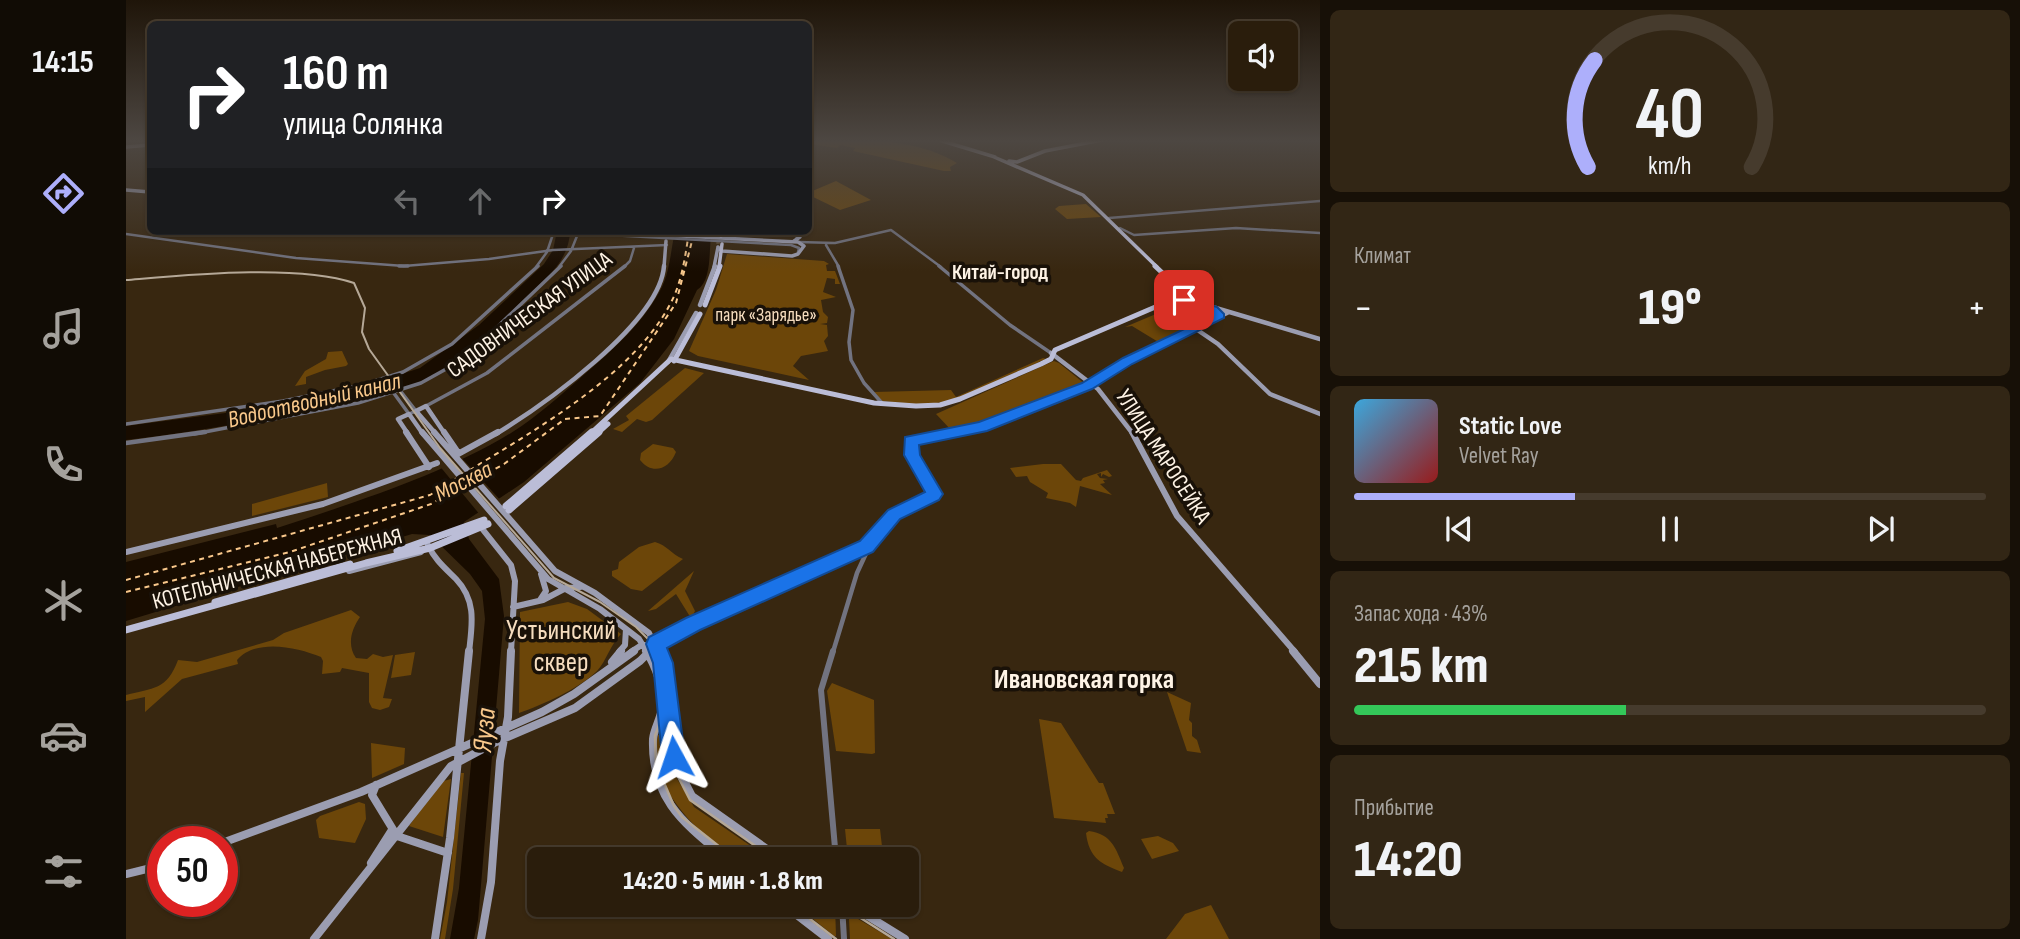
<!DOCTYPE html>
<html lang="ru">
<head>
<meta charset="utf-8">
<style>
  :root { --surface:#2a1d0c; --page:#322615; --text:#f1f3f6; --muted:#a5a29d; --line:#463b2d; --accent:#adaffb }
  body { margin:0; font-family:"Sofia Sans Condensed",sans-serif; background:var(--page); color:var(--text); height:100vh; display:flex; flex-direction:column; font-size:26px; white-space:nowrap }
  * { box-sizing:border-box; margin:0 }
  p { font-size:23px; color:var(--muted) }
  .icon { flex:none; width:38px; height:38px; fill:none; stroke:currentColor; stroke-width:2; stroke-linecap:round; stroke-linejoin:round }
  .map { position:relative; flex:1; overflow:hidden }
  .sheet { display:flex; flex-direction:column; gap:10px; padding:10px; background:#171007; width:700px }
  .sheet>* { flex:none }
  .guide { position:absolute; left:21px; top:21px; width:665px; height:214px; border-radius:10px; box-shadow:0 2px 5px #0004,0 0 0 2px var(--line); background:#202124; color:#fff; overflow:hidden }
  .buttons { position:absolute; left:1102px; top:21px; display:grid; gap:14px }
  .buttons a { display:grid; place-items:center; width:70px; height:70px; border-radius:10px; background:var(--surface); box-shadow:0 2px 5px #0004,0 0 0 2px var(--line); font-size:35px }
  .speed { position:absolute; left:21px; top:826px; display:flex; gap:14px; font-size:35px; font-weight:700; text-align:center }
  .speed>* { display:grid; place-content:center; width:91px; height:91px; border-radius:50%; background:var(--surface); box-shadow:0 2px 5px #0004,0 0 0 2px var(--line); line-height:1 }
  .speed .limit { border:10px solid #d22; background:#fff; color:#111 }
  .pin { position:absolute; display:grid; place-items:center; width:60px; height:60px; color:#fff; margin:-30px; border-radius:14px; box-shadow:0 4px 10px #0006 }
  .me { position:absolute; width:77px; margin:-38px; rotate:355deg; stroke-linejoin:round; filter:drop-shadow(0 0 5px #0008) }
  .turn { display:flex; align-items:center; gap:24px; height:147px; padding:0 21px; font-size:32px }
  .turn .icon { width:91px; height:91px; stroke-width:2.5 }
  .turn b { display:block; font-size:49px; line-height:60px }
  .lanes { display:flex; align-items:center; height:66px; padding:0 21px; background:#0003; justify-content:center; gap:35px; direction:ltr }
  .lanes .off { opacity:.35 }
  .big { font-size:52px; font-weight:800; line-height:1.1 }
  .sheet .tile { flex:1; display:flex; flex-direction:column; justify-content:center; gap:10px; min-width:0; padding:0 24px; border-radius:10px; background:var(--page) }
  .sheet .dial { align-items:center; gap:0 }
  .dial svg { height:182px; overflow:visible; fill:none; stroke:var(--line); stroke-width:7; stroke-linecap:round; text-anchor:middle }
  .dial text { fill:var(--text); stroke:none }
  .song { display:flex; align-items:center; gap:21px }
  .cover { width:84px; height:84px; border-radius:10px; background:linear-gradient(135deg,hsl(200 70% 55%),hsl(0 70% 35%)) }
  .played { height:7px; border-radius:4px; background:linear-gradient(90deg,var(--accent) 35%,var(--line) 35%) }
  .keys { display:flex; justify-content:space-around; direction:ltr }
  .heat { display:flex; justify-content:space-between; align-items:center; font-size:38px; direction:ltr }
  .charge { height:10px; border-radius:5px; background:linear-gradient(90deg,#34c759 43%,var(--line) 0) }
  .trip { position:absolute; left:401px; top:847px; width:392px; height:70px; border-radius:10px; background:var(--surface); box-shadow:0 2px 5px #0004,0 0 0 2px var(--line); font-weight:800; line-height:70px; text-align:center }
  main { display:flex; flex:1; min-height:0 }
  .dock { display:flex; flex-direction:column; width:126px; justify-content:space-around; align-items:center; background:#110c05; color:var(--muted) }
  .dock .icon { width:49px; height:49px }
  .dock .current { color:var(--accent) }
  .dock b { font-size:32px; color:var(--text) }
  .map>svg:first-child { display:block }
  .green { fill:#6c4609 }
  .water { fill:#180c00 }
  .pier { fill:#382710 }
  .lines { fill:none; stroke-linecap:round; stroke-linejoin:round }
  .ferry { stroke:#f9c88b; stroke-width:2; stroke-dasharray:5 4.5; stroke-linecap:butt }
  .secondary-tunnel { stroke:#564630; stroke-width:3.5; stroke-dasharray:3.5 2; stroke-linecap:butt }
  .tertiary-far3 { stroke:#727380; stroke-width:2.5 }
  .tertiary-far2 { stroke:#727380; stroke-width:3.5 }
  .tertiary-far1 { stroke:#727380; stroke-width:4.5 }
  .tertiary { stroke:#727380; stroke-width:6 }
  .secondary-far3 { stroke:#9b9db1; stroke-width:3.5 }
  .secondary-far2 { stroke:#9b9db1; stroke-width:4.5 }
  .secondary-far1 { stroke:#9b9db1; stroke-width:6 }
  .secondary { stroke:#9b9db1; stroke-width:8 }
  .primary-far2 { stroke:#bbbdd7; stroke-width:3.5 }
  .primary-far1 { stroke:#bbbdd7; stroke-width:5 }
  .primary { stroke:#bbbdd7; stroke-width:7 }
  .tram-far1 { stroke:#b5a897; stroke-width:2 }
  .tram { stroke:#b5a897; stroke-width:2.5 }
  .route { fill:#1a73e8; stroke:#114b97; stroke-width:2 }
  .labels { text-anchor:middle; stroke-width:7; stroke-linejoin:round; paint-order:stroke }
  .far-park-label { font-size:19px; fill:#f6ddbf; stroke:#191108 }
  .far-neighbourhood-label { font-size:21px; font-weight:bold; fill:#fef3e5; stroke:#191108 }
  .street-label { font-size:23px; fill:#fef3e5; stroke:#191108 }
  .water-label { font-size:24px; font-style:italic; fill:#f9c88b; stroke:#191108 }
  .near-park-label { font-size:28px; fill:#f6ddbf; stroke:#191108 }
  .near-neighbourhood-label { font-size:28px; font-weight:bold; fill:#fef3e5; stroke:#191108 }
  .near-water-label { font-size:28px; font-style:italic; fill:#f9c88b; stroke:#191108 }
</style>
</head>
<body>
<main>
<nav class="dock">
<b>14:15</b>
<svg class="icon current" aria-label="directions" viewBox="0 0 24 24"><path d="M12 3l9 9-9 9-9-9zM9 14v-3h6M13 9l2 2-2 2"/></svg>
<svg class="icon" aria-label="music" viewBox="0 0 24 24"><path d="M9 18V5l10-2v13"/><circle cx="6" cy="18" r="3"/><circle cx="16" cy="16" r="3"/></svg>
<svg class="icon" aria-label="phone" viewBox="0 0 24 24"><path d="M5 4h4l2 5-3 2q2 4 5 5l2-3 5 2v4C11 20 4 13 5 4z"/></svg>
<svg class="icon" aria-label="climate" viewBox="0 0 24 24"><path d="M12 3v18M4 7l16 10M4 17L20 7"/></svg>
<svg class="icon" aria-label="car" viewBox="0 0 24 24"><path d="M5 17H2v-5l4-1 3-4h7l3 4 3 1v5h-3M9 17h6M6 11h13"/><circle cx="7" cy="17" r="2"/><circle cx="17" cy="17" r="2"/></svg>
<svg class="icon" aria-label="filters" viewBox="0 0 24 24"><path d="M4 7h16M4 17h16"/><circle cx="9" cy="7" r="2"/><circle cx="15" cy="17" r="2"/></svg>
</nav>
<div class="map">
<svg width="1194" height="939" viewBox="0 0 1194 939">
  <rect width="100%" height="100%" fill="#382710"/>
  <path class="green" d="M683,140C737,140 789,137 831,163L824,167L825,171H818L727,151L729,148L714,145L711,148L685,144Z
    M710,181L745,200L714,210L683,195L684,192Z
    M960,204L975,217L941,219L929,209L933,206Z
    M601,254L698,261L703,264L700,265L701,271H709L714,284H709V279L701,278L697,292L710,297L695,300L697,312L702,317L701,323L694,324L701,325L702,336L698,341L702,351L675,356L667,366L683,380L572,356L563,351L590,290Z
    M1037,311L1065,328L1034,343L1006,326L999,327Z
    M216,351L222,364L220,366L199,370L180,377V384L169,386L179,371L200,359L202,352Z
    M917,358L920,359L825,401L796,405L756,401L748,392L825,390L830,397Z
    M928,361L933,363L959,384L853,427L826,431L810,414Z
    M559,368L578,373L526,420L520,422L511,419L496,432L487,429L503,420L500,416Z
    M527,444L547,448L550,452C543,470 526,475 514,460L515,453Z
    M917,464H935L950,480L955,481L957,478L981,470L986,476L983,477L977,474L975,477V473L971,474L974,478L982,479L977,480L979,483L974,484L986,495L954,486L950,507L944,503L920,498L922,493L904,482L901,476L890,477L884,468Z
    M201,483L202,497L126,516V504Z
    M529,542C541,545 545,554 557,559L516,591L505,589L486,576V571L492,569L493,562L513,547Z
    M568,571L559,591L569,611L567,615H563L550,594L530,609L522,611Z
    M442,602L461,609L495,634C484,645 481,660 471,671C451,690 418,704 393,713L394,612Z
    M225,610L234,617C225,630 221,645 230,658L241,659L247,654L257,657L267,655L257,698L266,699L263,707L254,710L246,708L243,702V673L216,668L214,672L196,674L197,661L195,657C171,647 130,638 111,660L112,664L56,679L19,712V697L0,701V695C27,688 41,690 52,660L71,662L147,640L158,633Z
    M289,652L285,675L265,678L269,655Z
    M706,683L748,700L749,753L746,754L710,751L701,691Z
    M1041,692L1065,703L1063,720L1066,723V736L1071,740L1075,753L1061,751Z
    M913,719L935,723L973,783H977L989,814H981L982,818H979L980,823L928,818Z
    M532,735L539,736L544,767L568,807L644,859C634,859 619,862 611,858C574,838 517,781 532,735Z
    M245,743L279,748L278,764L246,778Z
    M335,773H338L327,889L319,939H314L321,902Z
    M325,779L317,837L283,826L314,782Z
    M233,802L239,804L240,819L229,843L193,838L190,820L194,816Z
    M719,829H754L757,855L749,853L746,859H722Z
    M963,831C986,834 990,849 998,868L996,872C975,864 963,858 960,833Z
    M1032,836L1047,843L1053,851L1026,859L1015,839Z
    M670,905H709L710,936H708Z
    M1085,905L1103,939H1040L1059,914Z
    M727,916L766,939H724L723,919Z"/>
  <path class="water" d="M431,231H444C443,262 419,279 398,299C368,328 337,362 298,380C261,397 219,403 180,411C120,423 61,433 0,440V426L130,409L239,386L294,368L353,325L418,264L427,250Z
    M549,231H586C582,248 587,280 571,290L548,339L514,383L398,482L338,522L343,539L373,579L378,616L352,920L348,939H324L333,888L359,619L356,591L344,574L304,535L286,534L0,621V562L150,524L151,528C230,502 316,475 385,433C412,416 436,394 460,373C490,347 518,322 536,287C544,270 545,249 549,231Z"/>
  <path class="pier" d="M333,455L376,502L355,516L312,464Z"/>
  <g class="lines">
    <path class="ferry" d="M344,470C412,428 516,370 549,294C557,274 560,252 563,231
      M353,478L378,464L439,419L474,416L550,303L566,241
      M0,580L304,495L339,473
      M0,592L164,552L305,504L338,486"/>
    <path class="secondary-tunnel" d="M592,235V244"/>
    <path class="tertiary-far3" d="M983,218L1194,201
      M994,228L1008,235L1110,228L1194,233
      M428,232L665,245L673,248L672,252
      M0,234L170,258L278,266L363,259L427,250L541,245
      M672,242L709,243L765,230L815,267
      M700,245L713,267
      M410,267L421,252L428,231
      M433,267L445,251L453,231
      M498,267L504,261L508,248"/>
    <path class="tertiary-far2" d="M273,266H282
      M712,266L727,310L723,342L725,360L738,383L756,403
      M813,266L884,325L925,353
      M261,378L265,379L290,411L283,414L259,381Z
      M300,406L361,373L499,266
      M0,424L157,401L236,385L277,372L326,344L412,266
      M68,434L232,403L295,383L322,368L346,351L435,266"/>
    <path class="tertiary-far1" d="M0,443L79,432
      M707,652L731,573L743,547"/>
    <path class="tertiary" d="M707,651L695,690L710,859
      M716,905L718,939"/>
    <path class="secondary-far3" d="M0,147L24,145
      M0,190L24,192
      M459,231L672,242L678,246L672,254L666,256L596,251L592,247
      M597,236L663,233L674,237L668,241
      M538,267L540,241
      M588,267L592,247"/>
    <path class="secondary-far2" d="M1045,281L1073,303L1194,339
      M1041,302L1055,300L1071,305
      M574,305L589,266
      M1070,329L1092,344L1144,394L1194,414
      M925,353L972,389L1007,434
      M542,362L570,313
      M282,434L272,419L283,414L297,434
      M310,434L290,411L300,406L319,434
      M370,434C416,406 534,323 538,266
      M822,434L856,427L959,387L1001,361L1103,312"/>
    <path class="secondary-far1" d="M280,432L303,467
      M296,432L422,579L474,609L513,639L521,652
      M308,432L429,571L469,593L523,633L532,652
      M318,432L331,451
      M1006,432L1051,516L1169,652
      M332,454L372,432
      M354,526L385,565L389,581L385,652
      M302,545C309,560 319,568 330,579C351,601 346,625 343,652
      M0,552L197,504L311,463
      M223,571L295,552
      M414,600L420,591L415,574
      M387,607L417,600L440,588L454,587
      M493,652L499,645L500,629
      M505,652L514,646L530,644
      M522,652L546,633L741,547L768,515L809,494L786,455L785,441L830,432"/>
    <path class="secondary" d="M520,651C530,667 537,688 536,708C535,718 528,729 527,739C525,800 559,824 601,859
      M531,651L537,663L548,761L566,796L655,859
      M1167,651L1194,684
      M486,662L495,651
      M250,785L246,795L271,836L322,853
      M96,843L235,792L416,712L448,694L508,651
      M245,863L266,830
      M0,874L37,865
      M658,905L702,939
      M724,905L779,939
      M188,939L325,766L370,742L449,708L514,661L524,651
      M309,939L324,838L343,651
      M355,939L365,882L374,761L382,717L385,651"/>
    <path class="primary-far2" d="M813,140L869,157
      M868,157L957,195L1031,267
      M883,161L891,162L919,151L976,140
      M595,231V236
      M593,267L596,244"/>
    <path class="primary-far1" d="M579,305L594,266
      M548,361L574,314
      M464,434L545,359L748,403L790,406L814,405L834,399L915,364L925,359L929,350L1041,302L1050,296L1045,281L1029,266
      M471,434L482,424"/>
    <path class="primary" d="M380,506L466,432
      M383,510L473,432
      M271,551L358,520
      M89,602L224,564
      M0,630L240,563L304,548L362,524"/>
    <path class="tram-far1" d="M0,280C61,275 171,264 228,283L239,308L236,332L243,349L314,448L428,578L474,602L510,627L523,640L529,652"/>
    <path class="tram" d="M528,651L535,666L545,763L564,800L648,859
      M538,712L529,736L530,764L548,806L556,817L609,859
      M666,905L710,939
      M714,905L768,939"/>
  </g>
  <linearGradient id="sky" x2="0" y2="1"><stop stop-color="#1f1509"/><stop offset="0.52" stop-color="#4d4742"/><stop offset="1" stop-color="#4d4742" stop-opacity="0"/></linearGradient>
  <rect width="1194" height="271" fill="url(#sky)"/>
  <path class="route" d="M1058,297L1091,307L1098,314V318L1006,364L966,389L861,431L793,445L794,455L817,494L813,500L774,519L747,552L574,630L541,648L547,663L559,757L555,764L548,768L540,764L536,757L527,663L520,644L523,637L560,618L734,541L762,510L799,492L778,455L779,437L853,422L956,383L997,358L1086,316L1082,312L1054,303L1052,300Z"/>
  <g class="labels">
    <g class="far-park-label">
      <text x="640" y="321">парк «Зарядье»</text>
    </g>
    <g class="far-neighbourhood-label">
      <text x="874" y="279">Китай-город</text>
    </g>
    <g class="street-label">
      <text transform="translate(403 314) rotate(-36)" y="8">САДОВНИЧЕСКАЯ УЛИЦА</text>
      <text transform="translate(1038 456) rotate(57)" y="8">УЛИЦА МАРОСЕЙКА</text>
      <text transform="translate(151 568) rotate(-15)" y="8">КОТЕЛЬНИЧЕСКАЯ НАБЕРЕЖНАЯ</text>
    </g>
    <g class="water-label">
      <text transform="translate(188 400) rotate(-13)" y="8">Водоотводный канал</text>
      <text transform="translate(337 481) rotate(-27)" y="8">Москва</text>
    </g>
    <g class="near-park-label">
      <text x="435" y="639">Устьинский<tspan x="435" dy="32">сквер</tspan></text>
    </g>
    <g class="near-neighbourhood-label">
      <text x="958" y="688">Ивановская горка</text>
    </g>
    <g class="near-water-label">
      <text transform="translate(357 730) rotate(-85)" y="10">Яуза</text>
    </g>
  </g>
</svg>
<div class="buttons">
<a><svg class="icon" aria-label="sound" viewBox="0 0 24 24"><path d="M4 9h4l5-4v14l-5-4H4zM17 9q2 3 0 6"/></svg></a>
</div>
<div class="speed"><div class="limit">50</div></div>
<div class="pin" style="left:1058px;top:300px;background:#d93025"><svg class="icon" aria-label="arrive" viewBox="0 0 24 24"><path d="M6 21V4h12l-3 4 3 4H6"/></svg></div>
<svg class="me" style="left:548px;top:757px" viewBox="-20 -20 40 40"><path d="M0-17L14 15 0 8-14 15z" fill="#1a73e8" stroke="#fff" stroke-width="4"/></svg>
<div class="trip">14:20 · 5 мин · 1.8 km</div>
<div class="guide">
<div class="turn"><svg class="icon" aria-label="right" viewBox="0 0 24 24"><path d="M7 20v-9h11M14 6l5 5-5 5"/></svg><div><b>160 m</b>улица Солянка</div></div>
<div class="lanes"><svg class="icon off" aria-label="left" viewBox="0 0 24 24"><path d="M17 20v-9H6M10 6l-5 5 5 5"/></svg><svg class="icon off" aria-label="ahead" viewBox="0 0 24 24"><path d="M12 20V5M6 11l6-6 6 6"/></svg><svg class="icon" aria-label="right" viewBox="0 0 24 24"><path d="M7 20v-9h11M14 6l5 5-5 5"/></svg></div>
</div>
</div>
<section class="sheet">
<div class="tile dial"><svg viewBox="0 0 100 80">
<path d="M14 69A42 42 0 1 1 86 69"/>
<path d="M14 69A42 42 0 0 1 17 22" stroke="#adaffb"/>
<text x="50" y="56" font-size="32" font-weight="700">40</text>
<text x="50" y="72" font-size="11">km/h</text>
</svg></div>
<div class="tile"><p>Климат</p>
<div class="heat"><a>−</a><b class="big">19°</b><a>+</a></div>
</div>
<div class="tile">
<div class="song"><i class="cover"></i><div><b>Static Love</b><p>Velvet Ray</p></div></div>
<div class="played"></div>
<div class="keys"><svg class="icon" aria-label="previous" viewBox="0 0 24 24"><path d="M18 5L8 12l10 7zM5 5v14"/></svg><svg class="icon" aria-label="pause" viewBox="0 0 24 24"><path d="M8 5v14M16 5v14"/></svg><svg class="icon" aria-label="next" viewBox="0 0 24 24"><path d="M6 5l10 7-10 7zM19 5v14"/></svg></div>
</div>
<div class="tile"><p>Запас хода · 43%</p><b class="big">215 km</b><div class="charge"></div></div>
<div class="tile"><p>Прибытие</p><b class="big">14:20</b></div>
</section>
</main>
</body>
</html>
